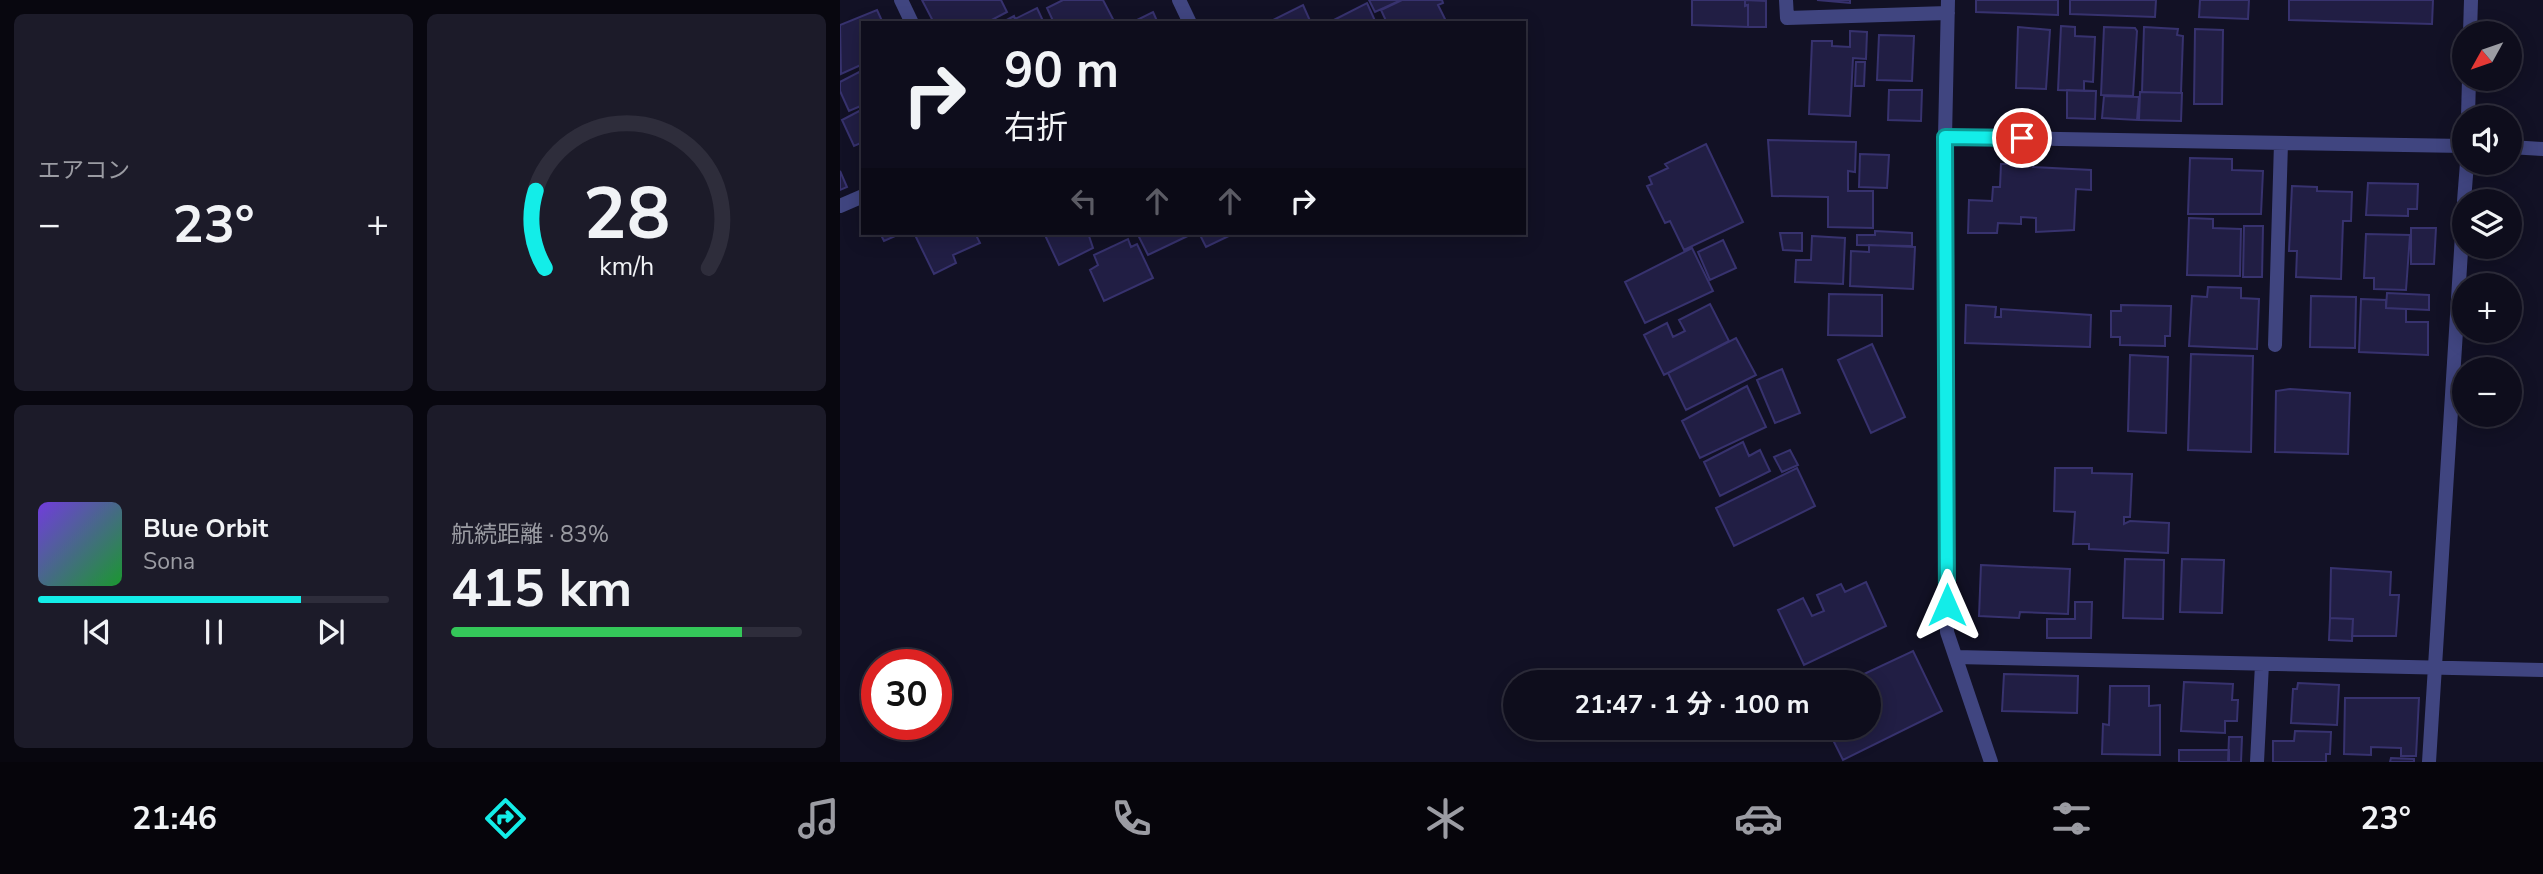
<!DOCTYPE html>
<html lang="ja">
<head>
<meta charset="utf-8">
<style>
  :root { --surface:#0e0d1c; --page:#1c1b29; --text:#f1f3f6; --muted:#9b9ca3; --line:#2e2d3b; --accent:#13ede8 }
  body { margin:0; font-family:"Nunito Sans","Noto Sans JP",sans-serif; background:var(--page); color:var(--text); height:100vh; display:flex; flex-direction:column; font-size:26px; white-space:nowrap }
  * { box-sizing:border-box; margin:0 }
  p { font-size:23px; color:var(--muted) }
  .icon { flex:none; width:38px; height:38px; fill:none; stroke:currentColor; stroke-width:2; stroke-linecap:round; stroke-linejoin:round }
  .map { position:relative; flex:1; overflow:hidden }
  .details { display:flex; flex-direction:column; gap:14px; padding:14px; background:#08070f; width:840px }
  .details>* { flex:none }
  .guide { position:absolute; left:21px; top:21px; width:665px; height:214px; border-radius:0px; box-shadow:0 4px 18px #0003,0 0 0 2px var(--line); background:#0e0d1c; color:var(--text); overflow:hidden }
  .needle { width:46px; rotate:230deg }
  .tools { position:absolute; left:1612px; top:21px; display:grid; gap:14px }
  .tools a { display:grid; place-items:center; width:70px; height:70px; border-radius:50%; background:var(--surface); box-shadow:0 4px 18px #0003,0 0 0 2px var(--line); font-size:35px }
  .speed { position:absolute; left:21px; top:649px; display:flex; gap:14px; font-size:35px; font-weight:700; text-align:center }
  .speed>* { display:grid; place-content:center; width:91px; height:91px; border-radius:50%; background:var(--surface); box-shadow:0 4px 18px #0003,0 0 0 2px var(--line); line-height:1 }
  .speed .limit { border:10px solid #d22; background:#fff; color:#111 }
  .pin { position:absolute; display:grid; place-items:center; width:60px; height:60px; color:#fff; margin:-30px; border:4px solid #fff; border-radius:50%; box-shadow:0 2px 7px #0007 }
  .me { position:absolute; width:77px; margin:-38px; rotate:0deg; stroke-linejoin:round; filter:drop-shadow(0 0 5px #0008) }
  .turn { display:flex; align-items:center; gap:24px; height:147px; padding:0 28px; font-size:32px }
  .turn .icon { width:91px; height:91px; stroke-width:2.5 }
  .turn b { display:block; font-size:49px; line-height:60px }
  .lanes { display:flex; align-items:center; height:66px; padding:0 28px; background:#0003; justify-content:center; gap:35px; direction:ltr }
  .lanes .off { opacity:.35 }
  .big { font-size:52px; font-weight:700; line-height:1.1 }
  .details .card { flex:1; display:flex; flex-direction:column; justify-content:center; gap:10px; min-width:0; padding:0 24px; border-radius:10px; background:var(--page) }
  .details .dial { align-items:center; gap:0 }
  .dial svg { height:182px; overflow:visible; fill:none; stroke:var(--line); stroke-width:7; stroke-linecap:round; text-anchor:middle }
  .dial text { fill:var(--text); stroke:none }
  .song { display:flex; align-items:center; gap:21px }
  .cover { width:84px; height:84px; border-radius:10px; background:linear-gradient(135deg,hsl(260 70% 55%),hsl(130 70% 35%)) }
  .played { height:7px; border-radius:4px; background:linear-gradient(90deg,var(--accent) 75%,var(--line) 75%) }
  .keys { display:flex; justify-content:space-around; direction:ltr }
  .heat { display:flex; justify-content:space-between; align-items:center; font-size:38px; direction:ltr }
  .charge { height:10px; border-radius:5px; background:linear-gradient(90deg,#34c759 83%,var(--line) 0) }
  .details .tiles { flex:1; display:grid; gap:14px; grid-template-columns:repeat(2,1fr) }
  .trip { position:absolute; left:663px; top:670px; width:378px; height:70px; border-radius:35px; background:var(--surface); box-shadow:0 4px 18px #0003,0 0 0 2px var(--line); font-weight:700; line-height:70px; text-align:center }
  .dock { display:flex; height:112px; justify-content:space-around; align-items:center; background:#06050b; color:var(--muted) }
  .dock .icon { width:49px; height:49px }
  .dock .selected { color:var(--accent) }
  .dock b { font-size:32px; color:var(--text) }
  main { display:flex; flex:1; min-height:0 }
  .map>svg:first-child { display:block }
  .building { fill:#211e44; stroke:#37326e; stroke-width:2 }
  .lines { fill:none; stroke-linecap:round; stroke-linejoin:round }
  .street { stroke:#404580; stroke-width:14 }
  .route-casing { stroke:#0c9a97; stroke-width:18 }
  .route { stroke:#13ede8; stroke-width:12 }
</style>
</head>
<body>
<main>
<section class="details">
<div class="tiles">
<div class="card"><p>エアコン</p>
<div class="heat"><a>−</a><b class="big">23°</b><a>+</a></div>
</div>
<div class="card dial"><svg viewBox="0 0 100 80">
<path d="M14 69A42 42 0 1 1 86 69"/>
<path d="M14 69A42 42 0 0 1 10 35" stroke="#13ede8"/>
<text x="50" y="56" font-size="32" font-weight="700">28</text>
<text x="50" y="72" font-size="11">km/h</text>
</svg></div>
<div class="card">
<div class="song"><i class="cover"></i><div><b>Blue Orbit</b><p>Sona</p></div></div>
<div class="played"></div>
<div class="keys"><svg class="icon" aria-label="previous" viewBox="0 0 24 24"><path d="M18 5L8 12l10 7zM5 5v14"/></svg><svg class="icon" aria-label="pause" viewBox="0 0 24 24"><path d="M8 5v14M16 5v14"/></svg><svg class="icon" aria-label="next" viewBox="0 0 24 24"><path d="M6 5l10 7-10 7zM19 5v14"/></svg></div>
</div>
<div class="card"><p>航続距離 · 83%</p><b class="big">415 km</b><div class="charge"></div></div>
</div>
</section>
<div class="map">
<svg width="1703" height="762" viewBox="0 0 1703 762">
  <rect width="100%" height="100%" fill="#121125"/>
  <path class="building" d="M82,0H161L167,12L146,23H94Z
    M223,0H263L275,23H214L207,8Z
    M529,0H561L535,12Z
    M562,0H602L603,3L598,5L607,23H547L541,10Z
    M852,0H909H905V6L908,5V27L852,25Z
    M905,0L926,1V27H908V5H905Z
    M977,0H1010V3Z
    M1136,0H1218V15L1136,12Z
    M1230,0H1316L1315,17L1230,14Z
    M1360,0H1409L1408,19L1359,17Z
    M1449,0H1593L1592,24L1449,20Z
    M527,3L536,23H488Z
    M463,5L471,23H434L433,20Z
    M197,8L204,23H161L174,16L175,19Z
    M37,10L43,23H23V64L1,74L0,25Z
    M313,12L318,23H291Z
    M1221,26L1235,27V36L1255,37L1253,82L1244,81V91L1218,90Z
    M1178,27L1210,30L1206,89L1176,88Z
    M1264,27L1295,28L1297,31L1293,96L1261,95Z
    M1304,27L1338,29L1337,35L1343,36L1341,93L1302,92Z
    M1355,29L1383,30L1382,104H1354Z
    M1010,31L1027,32L1026,59L1013,58L1010,116L969,114L972,41H992V46L1010,47Z
    M1039,35L1074,36L1072,81L1037,80Z
    M1016,62H1025L1024,86H1015Z
    M19,72L23,79V105L9,111L0,91V82Z
    M1049,90H1082L1081,121L1048,120Z
    M1227,90L1256,91L1255,119L1227,118Z
    M1300,92L1342,93L1341,121L1299,120Z
    M1264,96L1299,97L1297,120L1262,118Z
    M23,109V142L14,146L2,120Z
    M928,140L1016,142L1015,172L1008,171V191H1033V228L988,227V197L932,196Z
    M866,144L903,222L844,250L830,221L825,223L807,186L812,184L809,177L828,168L825,164Z
    M866,144L903,222L844,250L830,221L825,223L807,186L812,184L809,177L828,168L825,164Z
    M1020,154L1049,155L1047,188L1019,187Z
    M1350,158L1392,159V170L1423,171L1421,214H1348Z
    M1177,160L1193,161V167L1251,170V190L1236,189L1234,230L1196,232V218L1181,217V224L1158,223L1157,233H1128L1129,200L1152,201L1153,187H1160L1161,164H1176Z
    M0,171L7,187L0,190Z
    M1528,183L1578,184L1577,209H1568V216L1526,215Z
    M1452,186L1477,187V191L1512,192L1511,221H1503L1501,279L1456,277L1457,251H1449Z
    M1349,218L1373,219V228L1401,229L1400,276L1347,275Z
    M1404,226H1423L1422,277H1403Z
    M1571,228H1596L1594,264H1571Z
    M1035,231L1072,233V246L1017,245V235H1035Z
    M40,233H59L60,234L44,241Z
    M74,233H135L140,243L113,255L116,263L94,274Z
    M204,233H248L253,248L219,265Z
    M297,233H354L308,255Z
    M359,233H395L366,247Z
    M940,233H962V251L943,250Z
    M1526,234L1570,235L1566,290L1534,289V278H1524Z
    M972,236L1005,238L1003,284L955,282L956,260H971Z
    M288,239L291,247L297,244L313,278L264,301L250,270L258,265L254,255Z
    M883,240L896,268L870,280L858,252Z
    M1029,245L1075,247L1073,289L1010,286L1011,251L1029,252Z
    M852,248L873,291L805,323L785,282Z
    M1368,287L1401,288V298L1419,299L1417,349L1349,346L1352,296L1367,297Z
    M1547,293L1589,295V310L1546,308Z
    M989,294L1042,295V336L988,335Z
    M1471,296L1516,297L1515,348L1470,347Z
    M1521,299L1546,300V308L1566,309V322H1588V355L1519,352Z
    M870,304L889,341L824,375L804,335L827,323L833,337L845,331L839,320Z
    M1126,305L1156,307L1155,317H1161V309L1251,315L1250,347L1125,343Z
    M1281,305L1331,306L1330,336H1325V346L1280,345V337H1271V311H1281Z
    M896,338L916,375L846,410L828,373Z
    M1032,344L1065,417L1031,433L998,360Z
    M1351,354L1413,356L1411,452L1348,450Z
    M1290,355L1328,357L1326,433L1288,431Z
    M942,369L960,413L935,423L917,380Z
    M907,386L926,427L860,458L842,421Z
    M1450,389L1510,393L1508,454L1435,452L1436,391Z
    M903,442L909,456L920,450L930,471L880,496L864,462Z
    M950,450L958,465L942,472L934,457Z
    M957,468L975,506L894,546L876,508Z
    M1215,468H1252V473L1292,474L1290,517H1284V524L1290,521L1329,523L1328,553L1249,549V544H1233L1235,512L1214,511Z
    M1285,559L1324,560L1323,619L1283,618Z
    M1342,559L1384,560L1382,613L1340,612Z
    M1141,565L1230,569L1228,614L1180,612L1179,618L1139,616Z
    M1491,568L1551,572L1550,595H1559L1556,636H1512L1513,619L1490,618Z
    M1026,582L1046,626L964,665L938,610L963,598L972,616L984,611L977,595L1001,584L1005,592Z
    M1235,602H1252L1251,638H1207V619H1235Z
    M1490,618L1513,619L1512,641L1489,640Z
    M1073,651L1102,711L1003,760L987,728H1029V682H1007Z
    M1164,674L1238,676L1237,713L1162,711Z
    M1344,682L1393,684L1392,700H1398L1397,721H1385V733L1341,731Z
    M1458,683L1499,685L1497,725L1451,723L1453,689H1457Z
    M1270,686H1309V706L1320,705V755L1262,754L1263,724L1269,725Z
    M1505,698H1579L1576,756H1561V748L1531,747V755L1504,754Z
    M1455,731L1491,732L1490,754H1486V762H1433V741H1454Z
    M1389,737H1402L1401,762H1388Z
    M1339,750H1389V762H1339Z
    M1551,758L1574,759V762H1550Z"/>
  <g class="lines">
    <path class="street" d="M61,0L72,23
      M339,0L350,23
      M946,0L947,18L1108,13
      M1108,0L1105,137L1107,632L1151,762
      M1630,33L1631,0
      M1628,117L1629,79
      M1105,137L1624,146
      M1670,147L1703,149
      M1624,201L1627,163
      M0,206L23,196
      M1435,345L1441,143
      M1116,657L1703,670
      M1417,762L1422,664
      M1589,762L1624,203"/>
  </g>
  <g class="lines">
    <defs>
      <path id="route" d="M1107,605L1105,137L1182,138"/>
    </defs>
    <use href="#route" class="route-casing"/>
    <use href="#route" class="route"/>
  </g>
</svg>
<div class="tools">
<a><svg class="needle" viewBox="-14 -14 28 28"><path d="M0-13l5 13h-10z" fill="#e53935"/><path d="M0 13l5-13h-10z" fill="#9b9ca3"/></svg></a>
<a><svg class="icon" aria-label="sound" viewBox="0 0 24 24"><path d="M4 9h4l5-4v14l-5-4H4zM17 9q2 3 0 6"/></svg></a>
<a><svg class="icon" aria-label="layers" viewBox="0 0 24 24"><path d="M12 4l9 5-9 5-9-5zM3 14l9 5 9-5"/></svg></a>
<a>+</a>
<a>−</a>
</div>
<div class="speed"><div class="limit">30</div></div>
<div class="pin" style="left:1182px;top:138px;background:#d93025"><svg class="icon" aria-label="arrive" viewBox="0 0 24 24"><path d="M6 21V4h12l-3 4 3 4H6"/></svg></div>
<svg class="me" style="left:1107px;top:605px" viewBox="-20 -20 40 40"><path d="M0-17L14 15 0 8-14 15z" fill="#13ede8" stroke="#fff" stroke-width="4"/></svg>
<div class="trip">21:47 · 1 分 · 100 m</div>
<div class="guide">
<div class="turn"><svg class="icon" aria-label="right" viewBox="0 0 24 24"><path d="M7 20v-9h11M14 6l5 5-5 5"/></svg><div><b>90 m</b>右折</div></div>
<div class="lanes"><svg class="icon off" aria-label="left" viewBox="0 0 24 24"><path d="M17 20v-9H6M10 6l-5 5 5 5"/></svg><svg class="icon off" aria-label="ahead" viewBox="0 0 24 24"><path d="M12 20V5M6 11l6-6 6 6"/></svg><svg class="icon off" aria-label="ahead" viewBox="0 0 24 24"><path d="M12 20V5M6 11l6-6 6 6"/></svg><svg class="icon" aria-label="right" viewBox="0 0 24 24"><path d="M7 20v-9h11M14 6l5 5-5 5"/></svg></div>
</div>
</div>
</main>
<nav class="dock">
<b>21:46</b>
<svg class="icon selected" aria-label="directions" viewBox="0 0 24 24"><path d="M12 3l9 9-9 9-9-9zM9 14v-3h6M13 9l2 2-2 2"/></svg>
<svg class="icon" aria-label="music" viewBox="0 0 24 24"><path d="M9 18V5l10-2v13"/><circle cx="6" cy="18" r="3"/><circle cx="16" cy="16" r="3"/></svg>
<svg class="icon" aria-label="phone" viewBox="0 0 24 24"><path d="M5 4h4l2 5-3 2q2 4 5 5l2-3 5 2v4C11 20 4 13 5 4z"/></svg>
<svg class="icon" aria-label="climate" viewBox="0 0 24 24"><path d="M12 3v18M4 7l16 10M4 17L20 7"/></svg>
<svg class="icon" aria-label="car" viewBox="0 0 24 24"><path d="M5 17H2v-5l4-1 3-4h7l3 4 3 1v5h-3M9 17h6M6 11h13"/><circle cx="7" cy="17" r="2"/><circle cx="17" cy="17" r="2"/></svg>
<svg class="icon" aria-label="filters" viewBox="0 0 24 24"><path d="M4 7h16M4 17h16"/><circle cx="9" cy="7" r="2"/><circle cx="15" cy="17" r="2"/></svg>
<b>23°</b>
</nav>
</body>
</html>
